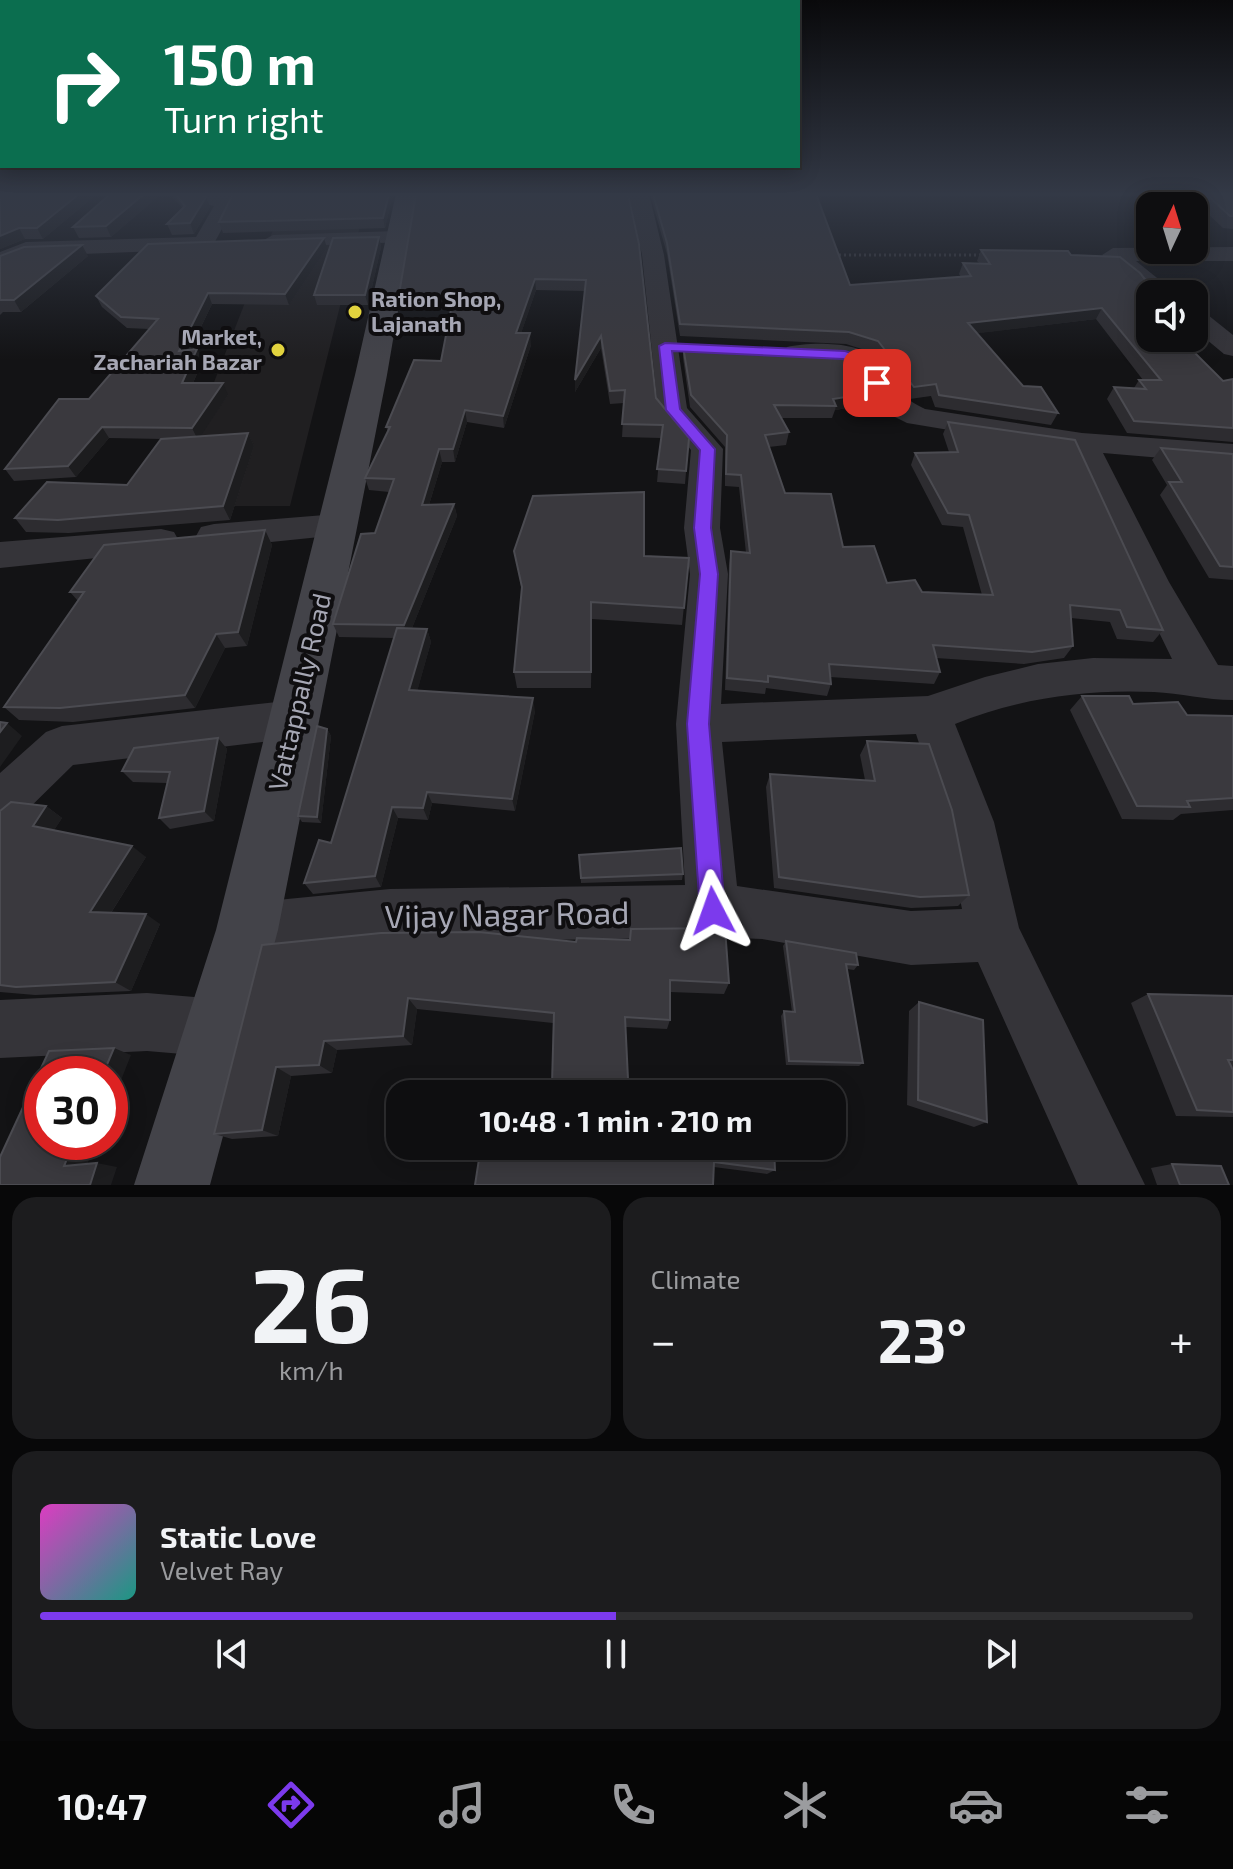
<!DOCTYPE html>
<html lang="en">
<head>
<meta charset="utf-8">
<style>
  :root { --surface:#0e0e10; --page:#1c1c1e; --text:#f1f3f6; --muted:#9b9c9f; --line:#2e2e30; --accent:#7c3aed }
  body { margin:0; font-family:"Exo 2",sans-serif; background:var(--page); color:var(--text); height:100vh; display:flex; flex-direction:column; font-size:30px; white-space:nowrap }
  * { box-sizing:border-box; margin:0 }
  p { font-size:26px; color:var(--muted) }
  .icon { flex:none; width:44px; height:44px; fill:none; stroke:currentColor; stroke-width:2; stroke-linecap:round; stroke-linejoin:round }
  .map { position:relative; height:1185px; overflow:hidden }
  .panel { display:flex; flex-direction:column; gap:12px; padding:12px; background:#080809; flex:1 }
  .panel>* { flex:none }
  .hud { position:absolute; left:0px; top:0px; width:800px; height:168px; box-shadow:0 4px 20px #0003,0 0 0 2px var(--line); background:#0b6e4f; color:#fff; overflow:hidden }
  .needle { width:52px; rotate:4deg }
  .buttons { position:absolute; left:1136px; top:192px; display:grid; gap:16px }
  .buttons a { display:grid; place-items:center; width:72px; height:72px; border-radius:16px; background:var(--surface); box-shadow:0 4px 20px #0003,0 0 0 2px var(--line); font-size:40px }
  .speed { position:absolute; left:24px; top:1056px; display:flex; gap:16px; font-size:40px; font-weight:700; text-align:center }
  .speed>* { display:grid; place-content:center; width:104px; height:104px; border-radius:50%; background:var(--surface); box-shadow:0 4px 20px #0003,0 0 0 2px var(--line); line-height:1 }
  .speed .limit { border:12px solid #d22; background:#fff; color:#111 }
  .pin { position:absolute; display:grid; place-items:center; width:68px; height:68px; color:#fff; margin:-34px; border-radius:16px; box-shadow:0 4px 12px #0006 }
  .me { position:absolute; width:88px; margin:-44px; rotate:356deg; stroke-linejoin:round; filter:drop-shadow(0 0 6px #0008) }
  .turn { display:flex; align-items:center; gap:28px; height:168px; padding:0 32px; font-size:36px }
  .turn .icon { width:104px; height:104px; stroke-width:2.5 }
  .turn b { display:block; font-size:56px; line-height:68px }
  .big { font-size:60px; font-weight:700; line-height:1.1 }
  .panel .tile { flex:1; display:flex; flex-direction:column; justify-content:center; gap:12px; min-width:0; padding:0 28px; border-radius:24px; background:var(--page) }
  .panel .dial { align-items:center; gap:0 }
  .dial b { font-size:104px; line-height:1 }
  .song { display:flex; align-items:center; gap:24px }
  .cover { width:96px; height:96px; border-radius:12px; background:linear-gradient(135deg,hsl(310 70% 55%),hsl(170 70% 35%)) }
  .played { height:8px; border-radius:4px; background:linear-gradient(90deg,var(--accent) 50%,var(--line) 50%) }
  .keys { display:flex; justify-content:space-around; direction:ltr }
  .heat { display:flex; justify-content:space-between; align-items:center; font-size:44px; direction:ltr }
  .panel .tiles { flex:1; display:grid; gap:12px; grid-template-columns:1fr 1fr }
  .tile:last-child { grid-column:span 2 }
  .trip { position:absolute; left:386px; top:1080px; width:460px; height:80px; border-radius:24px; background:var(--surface); box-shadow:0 4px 20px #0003,0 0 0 2px var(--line); font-weight:700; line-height:80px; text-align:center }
  .menu { display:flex; height:128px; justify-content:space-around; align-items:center; background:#060606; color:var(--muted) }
  .menu .icon { width:56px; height:56px }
  .menu .selected { color:var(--accent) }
  .menu b { font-size:36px; color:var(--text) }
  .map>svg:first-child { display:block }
  .built { fill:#201f21 }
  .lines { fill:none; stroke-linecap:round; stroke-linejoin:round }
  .path { stroke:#3b3b40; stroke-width:3; stroke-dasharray:2 3; stroke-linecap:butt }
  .street { fill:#353439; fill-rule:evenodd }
  .secondary { fill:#434349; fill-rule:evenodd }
  .wall { fill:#2d2c30 }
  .shaded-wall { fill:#1d1d1f }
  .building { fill:#3a393e; stroke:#4b4b51; stroke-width:2 }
  .route { fill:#7c3aed; stroke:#51269a; stroke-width:2 }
  .poi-dot { fill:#e2d33e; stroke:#0f0e10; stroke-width:3 }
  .labels { text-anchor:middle; stroke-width:8; stroke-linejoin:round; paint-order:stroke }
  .far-poi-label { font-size:22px; font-weight:bold; fill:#a6a7b4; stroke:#0f0e10; text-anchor:start }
  .street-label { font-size:26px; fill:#a6a7b4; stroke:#0f0e10 }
  .near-street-label { font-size:32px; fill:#a6a7b4; stroke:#0f0e10 }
</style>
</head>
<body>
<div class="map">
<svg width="1233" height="1185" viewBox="0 0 1233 1185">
  <rect width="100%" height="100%" fill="#131315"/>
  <path class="built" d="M287,194H368L290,506H166Z"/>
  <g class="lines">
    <path class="path" d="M834,255H984"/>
    <path class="street" d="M629,194H649L664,255L687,408L723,449L720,528L728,574L721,704L928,696L985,677L1038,664L1093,658L1172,659L1070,450L907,423L883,411L852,367L787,359L783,353L787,347C808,342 856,341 873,357C897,379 889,392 925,409L1082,433L1233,444V464L1103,453L1169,582L1218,665L1233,666V700C1206,700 1180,693 1154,692C1086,689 1019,698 955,724L994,822L1019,928L1145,1185H1078L978,962L911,965L762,939L713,937L390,943L247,957L228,949L220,930L228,911L247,903L390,889L685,885L676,724L690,574L684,528L691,450L658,410L642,255ZM916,734L945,822L962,909L911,911L737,886L722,742Z
      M227,195L237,201L211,249L30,256L0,267V252L26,242L196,237L214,206L205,204L202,200L205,196Z
      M398,231L409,237L406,242L273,247L262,241L273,235Z
      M1233,247V261H1136L1177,294H1150L1102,255L1113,248Z
      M1194,308L1203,311L1233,335V356L1224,354L1194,329Z
      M337,514L349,518L354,526L349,534L214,548L201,545L196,536L201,527L214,524Z
      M161,529L174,532L179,541L174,550L0,568V542Z
      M295,700L311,706L317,719L311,732L295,738L73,765L17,820L0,826V773L46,732L62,726Z
      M147,993L218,999L239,1007L247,1028L239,1049L218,1057L147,1051L0,1058V1000Z"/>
    <path class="secondary" d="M396,194H418L387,375L278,930L210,1185H134L216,930L355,375Z"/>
  </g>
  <path class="wall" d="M0,194H97L43,239H25L0,249Z
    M110,194H161L111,237L79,238L73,227Z
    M169,194H206L204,196L210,207L194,234L172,235L167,224L183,208Z
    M393,194L385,228L223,233L219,222Z
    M628,194L656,398L689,438L685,484L657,482L661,438L622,437L624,403L610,404L601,348L575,392V380L585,291L536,290L521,333L531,345L504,428L467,422L455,462H442L429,505L454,504L457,516L412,628L427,629L431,642L417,691L535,711L515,811L432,803L428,820L398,818L381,887L313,894L304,883L331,843L394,638L339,637L333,624L375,533L389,492L369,490L365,478L388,432L386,427L441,361L451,310L402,306L399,294Z
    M650,194H816L850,285L961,277L959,274L963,263H979L977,261L981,250L1068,251L1150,338L1223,381L1233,379V442L1127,433L1107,399L1114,387L1134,388L1139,380H1143L1096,319L977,333L1023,386L1058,413L1051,425L935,407L931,396L910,399L874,353L846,344L680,336L667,254Z
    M1187,194H1233V229L1223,228Z
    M379,237L381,247L368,305H317L314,295Z
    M327,248L289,305L212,304L190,350L203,360L193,383L228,395L200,436L248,433L254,446L230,520L69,533L26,532L15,518L127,485L162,439L109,438L76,477L14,481L5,469L89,399L149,329L127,328L102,307L96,296Z
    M0,256H88L21,312H3L0,315Z
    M683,346L877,392L873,404L835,410L832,418H781L789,432L786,445L769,447L785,493L843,547L887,583L922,592L982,595L963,527L942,525L911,465L915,453L949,452L943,434L948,422L1163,630L1153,642L1117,639L1110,622L1071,618L1073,646L1064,658L1024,664L936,658L940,672L934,684L830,677L831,684L827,696L766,688L765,694L725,690L729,564L731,551L746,553L739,487L725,486V447L690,407L683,358Z
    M1161,448L1233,454V580L1209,578L1160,495L1167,485L1152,460Z
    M265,530L272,545L247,646L225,648L195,708L73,722L19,720L4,707L78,601L70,592Z
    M514,551L689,558L682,625L592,619L591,688H517L514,672L522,591Z
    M1082,696L1133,704L1187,715L1233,716V810L1181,814L1173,820L1122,819L1070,710Z
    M327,729L331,736L321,823L302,822L298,816Z
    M218,738L227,749L214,821L170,829L159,818L167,783L133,782L122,771Z
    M867,741L969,895L958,906L911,908L774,888L766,787L770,774L865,780L860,755Z
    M46,806L62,818L54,830L146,857L111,913L160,924L131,991L35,995L0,992V811Z
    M579,855L683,874L682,880L581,883Z
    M786,941L858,965L854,970L847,969L863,1063L859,1066L786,1065L781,1016L784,1011L792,1012L783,946Z
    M262,945L729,983L724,994L670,992V1020L667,1029L626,1027L552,1084L553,1023L417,1009L412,1045L337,1050L332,1073L291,1076L278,1136L232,1139L214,1134Z
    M1148,994L1233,996V1067H1232L1233,1070V1117L1176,1116L1131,1003Z
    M919,1002L987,1122L974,1127L907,1105L909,1011Z
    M481,1146H774L775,1170L767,1174L714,1167Z
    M1172,1164L1229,1185H1157L1151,1168Z"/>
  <path class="shaded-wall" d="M79,194H97L43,239L37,228Z
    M144,194H161L111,237L106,226Z
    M389,194H393L385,228L383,218Z
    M206,197L210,207L194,234L190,223Z
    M19,228L25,239L0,249V236Z
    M379,237L381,247L368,305L365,295Z
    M324,238L327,248L289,305L285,294Z
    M82,245L88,256L21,312L14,300Z
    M535,279L536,290L517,345L516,333Z
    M208,293L212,304L184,362L179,351Z
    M1102,308L1096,319L964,335L968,323Z
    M530,333L531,345L504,428L503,416Z
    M601,336V348L575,392V380Z
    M197,349L203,360L188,394L182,383Z
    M223,383L228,395L198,440L192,428Z
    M877,392L873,404L835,410L836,406L833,399Z
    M465,410L467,422L455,462L453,449Z
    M102,427L109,438L76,477L68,466Z
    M248,433L254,446L230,520L223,506Z
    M439,449L442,462L425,518L422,505Z
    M454,504L457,516L408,638L404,625Z
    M265,530L272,545L247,646L238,632Z
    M591,602L592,619L591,688Z
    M427,629L431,642L414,703L409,690Z
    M216,634L225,648L195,708L185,695Z
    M533,698L535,711L515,811L512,799Z
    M7,723L22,736L0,767V732Z
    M327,729L331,736L321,823L317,817Z
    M218,738L227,749L214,821L204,811Z
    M427,792L432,803L428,820L423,808Z
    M46,806L62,818L49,838L33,826Z
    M392,807L398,818L381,887L375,876Z
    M132,846L146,857L105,922L90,912Z
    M146,914L160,924L131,991L115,982Z
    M408,998L417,1009L412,1045L403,1036Z
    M324,1041L337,1050L332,1073L319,1065Z
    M114,1048L131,1055L110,1108V1074H103Z
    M276,1067L291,1076L278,1136L262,1130Z
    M74,1142H96L85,1170L64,1166Z
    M97,1163L117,1167L111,1185H90Z"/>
  <path class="building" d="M0,194H79L37,228H19L0,236Z
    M110,194H144L106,226L73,227Z
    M175,194H202L206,197L190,223L167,224L185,206Z
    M233,194H389L383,218L219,222Z
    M416,194H628L639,244L656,398L689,438L686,471L657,469L663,425L622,424L625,390L610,391L601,336L575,380L586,280L535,279L516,333H530L503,416L465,410L453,449H439L422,505L454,504L404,625L333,624L361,534L375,533L394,479L365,478L390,427H386L414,360L441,361L453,299L399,294Z
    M653,194H816L850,285L971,276L963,263L990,264L981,250L1068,251L1071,255L1120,257L1140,273L1157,294H1150V338H1180L1223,381L1233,379V428L1134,421L1114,387L1146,389L1139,380H1161L1102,308L968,323L1023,386L1041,387L1058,413L939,395L936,384L914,387L878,341L849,332L680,324L667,243Z
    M1206,194H1233V216H1230Z
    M379,237L365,295H314L333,238Z
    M324,238L285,294L208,293L179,351L197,349L182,383H223L192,428L102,427L68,466L5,469L59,399H89L158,319L121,317L96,296L148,244Z
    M82,245L14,300H0V256L24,247Z
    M683,346L844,354L857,363L877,392L833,399L836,406L774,405L789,432L765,435L785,493L831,494L843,547L874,546L887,583L915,580L922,592L993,595L969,515L948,513L915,453L958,452L948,422L1075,440L1163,630L1127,627L1120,610L1070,605L1073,646L1032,652L933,645L940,672L829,664L831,684L768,676V682L727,678L731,551L750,553L741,475L726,474L727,435L691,395Z
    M248,433L223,506L58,520L15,518L47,482L127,485L161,439Z
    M1161,448L1233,454V567L1220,566L1169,482H1182Z
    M644,492V556L689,558L684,608L591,602V672H514L522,587L514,551L533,496Z
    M265,530L238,632L216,634L185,695L60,708L4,707L84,592H70L104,545Z
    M397,628L427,629L409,690L533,698L512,799L427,792L423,808L392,807L375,876L304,883L319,840L331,843Z
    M1082,696H1129L1133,704L1178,702L1187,715L1233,716V798L1187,801L1190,807L1137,806Z
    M0,722L7,723L0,732Z
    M317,726L327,729L317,817L298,816Z
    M218,738L204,811L159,818L170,772L122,771L134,748Z
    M867,741L929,744L952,810L969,895L920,897L779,877L770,774L875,781Z
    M11,802L46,806L33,826L132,846L90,912L146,914L115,982L16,987L0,985V811Z
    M681,848L683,874L581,878L579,855Z
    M725,928L729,983L670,980V1020L625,1017L628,1079L735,1094H488L490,1080L552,1084L554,1013L408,998L403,1036L324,1041L319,1065L276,1067L262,1130L214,1134L262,945L381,933L479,932L576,942L577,938L630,940L631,929Z
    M786,941L856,953L858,965L846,964L863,1063L789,1061L784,1011L795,1012Z
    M1148,994L1233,996V1060H1228L1233,1070V1112L1197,1110Z
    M919,1002L983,1020L987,1122L918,1100Z
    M114,1048L103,1074H42V1142H74L64,1166L97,1163L90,1185H0V1157L49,1051Z
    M481,1146H774L775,1170L714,1162L713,1185H475Z
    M1172,1164L1221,1166L1229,1185H1180Z"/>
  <linearGradient id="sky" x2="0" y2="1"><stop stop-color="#0a0a0c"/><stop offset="0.54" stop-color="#333946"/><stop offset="1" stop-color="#333946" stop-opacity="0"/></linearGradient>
  <rect width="1233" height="360" fill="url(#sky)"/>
  <path class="route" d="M665,343L845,351L867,358L884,383L873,386L857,364L843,359L672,351L680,409L715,449L711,528L718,574L709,724L725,911L722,920L713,923L704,920L700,911L687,724L700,574L694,528L700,450L666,410L659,346Z"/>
  <g class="poi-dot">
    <circle cx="355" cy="312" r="8"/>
    <circle cx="278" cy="350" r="8"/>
  </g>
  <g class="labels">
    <g class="far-poi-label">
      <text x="371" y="307">Ration Shop,<tspan x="371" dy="25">Lajanath</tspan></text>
      <text x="262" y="345" text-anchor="end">Market,<tspan x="262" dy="25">Zachariah Bazar</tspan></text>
    </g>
    <g class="street-label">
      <text transform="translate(300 692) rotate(-77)" y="9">Vattappally Road</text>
    </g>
    <g class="near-street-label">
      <text transform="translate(507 915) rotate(-1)" y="11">Vijay Nagar Road</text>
    </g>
  </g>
</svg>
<div class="buttons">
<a><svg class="needle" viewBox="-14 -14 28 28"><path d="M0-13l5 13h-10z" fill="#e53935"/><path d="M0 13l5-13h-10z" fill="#9b9c9f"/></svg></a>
<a><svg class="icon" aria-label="sound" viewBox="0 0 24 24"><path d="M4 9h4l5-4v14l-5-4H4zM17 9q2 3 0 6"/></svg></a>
</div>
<div class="speed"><div class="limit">30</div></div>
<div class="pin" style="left:877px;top:383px;background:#d93025"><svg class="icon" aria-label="arrive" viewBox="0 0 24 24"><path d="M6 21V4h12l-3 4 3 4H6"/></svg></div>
<svg class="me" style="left:713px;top:911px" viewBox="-20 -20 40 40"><path d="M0-17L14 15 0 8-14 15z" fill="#7c3aed" stroke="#fff" stroke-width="4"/></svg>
<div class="trip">10:48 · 1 min · 210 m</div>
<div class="hud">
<div class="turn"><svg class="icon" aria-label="right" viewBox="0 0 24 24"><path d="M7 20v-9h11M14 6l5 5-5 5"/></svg><div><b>150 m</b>Turn right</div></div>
</div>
</div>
<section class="panel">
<div class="tiles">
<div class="tile dial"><b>26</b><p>km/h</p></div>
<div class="tile"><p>Climate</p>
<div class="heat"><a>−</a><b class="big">23°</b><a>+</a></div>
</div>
<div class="tile">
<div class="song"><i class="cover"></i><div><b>Static Love</b><p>Velvet Ray</p></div></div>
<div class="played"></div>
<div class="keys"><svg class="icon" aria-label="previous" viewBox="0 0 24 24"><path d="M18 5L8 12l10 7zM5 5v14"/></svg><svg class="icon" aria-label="pause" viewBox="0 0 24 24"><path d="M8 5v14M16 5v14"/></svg><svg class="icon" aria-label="next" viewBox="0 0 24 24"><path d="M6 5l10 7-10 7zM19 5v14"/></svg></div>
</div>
</div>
</section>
<nav class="menu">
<b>10:47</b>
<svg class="icon selected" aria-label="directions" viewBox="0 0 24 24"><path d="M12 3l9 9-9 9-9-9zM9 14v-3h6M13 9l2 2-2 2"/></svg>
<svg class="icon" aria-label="music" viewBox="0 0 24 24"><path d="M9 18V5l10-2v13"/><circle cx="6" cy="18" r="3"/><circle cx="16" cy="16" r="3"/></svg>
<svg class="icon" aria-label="phone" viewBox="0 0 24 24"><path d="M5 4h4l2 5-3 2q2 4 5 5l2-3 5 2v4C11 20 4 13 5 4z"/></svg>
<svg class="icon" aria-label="climate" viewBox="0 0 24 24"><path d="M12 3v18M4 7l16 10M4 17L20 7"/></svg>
<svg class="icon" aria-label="car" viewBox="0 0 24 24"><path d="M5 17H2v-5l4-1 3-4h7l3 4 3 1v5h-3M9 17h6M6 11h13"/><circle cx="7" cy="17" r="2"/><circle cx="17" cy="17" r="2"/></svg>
<svg class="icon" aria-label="filters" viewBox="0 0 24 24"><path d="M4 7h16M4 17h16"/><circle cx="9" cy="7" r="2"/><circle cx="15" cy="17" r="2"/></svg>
</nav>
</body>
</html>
